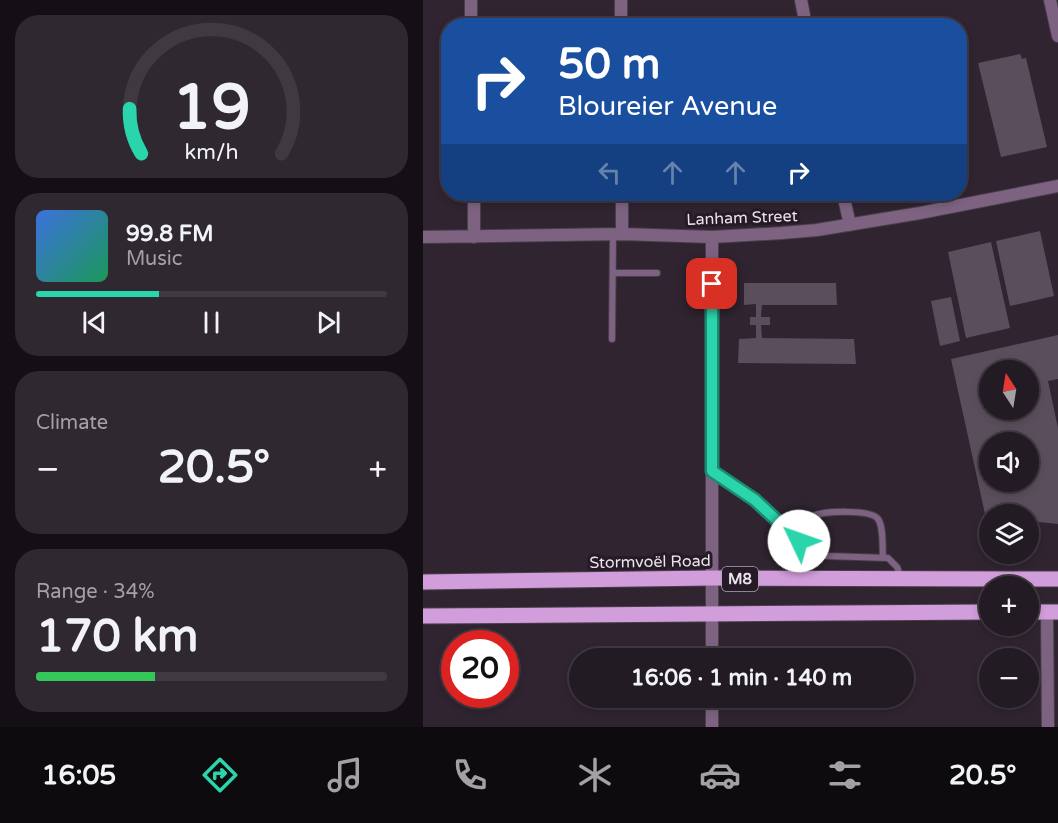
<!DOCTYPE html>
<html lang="en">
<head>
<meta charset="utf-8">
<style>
  :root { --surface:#231b24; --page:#2f2831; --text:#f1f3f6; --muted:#a3a1a6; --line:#403941; --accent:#2bd5ac }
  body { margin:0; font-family:"Varela Round",sans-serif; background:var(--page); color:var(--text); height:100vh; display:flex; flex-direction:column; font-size:22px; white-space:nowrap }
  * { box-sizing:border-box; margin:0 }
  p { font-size:20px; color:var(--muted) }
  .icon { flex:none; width:33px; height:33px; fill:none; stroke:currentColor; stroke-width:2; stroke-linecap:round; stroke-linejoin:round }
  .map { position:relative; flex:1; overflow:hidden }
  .side { display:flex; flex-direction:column; gap:15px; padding:15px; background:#130f14; width:423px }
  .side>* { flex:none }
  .hud { position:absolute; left:18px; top:18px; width:526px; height:183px; border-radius:24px; box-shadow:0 3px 9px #0003,0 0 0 2px var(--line); background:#1a4fa0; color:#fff; overflow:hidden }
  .needle { width:39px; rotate:348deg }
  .tools { position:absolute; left:556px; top:360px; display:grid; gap:12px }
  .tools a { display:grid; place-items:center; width:60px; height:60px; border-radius:50%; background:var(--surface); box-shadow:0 3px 9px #0003,0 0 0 2px var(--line); font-size:30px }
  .speed { position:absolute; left:18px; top:630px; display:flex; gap:12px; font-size:30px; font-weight:700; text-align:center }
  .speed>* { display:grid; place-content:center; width:78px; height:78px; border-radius:50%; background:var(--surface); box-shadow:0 3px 9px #0003,0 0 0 2px var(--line); line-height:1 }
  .speed .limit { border:9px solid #d22; background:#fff; color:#111 }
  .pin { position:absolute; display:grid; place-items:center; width:51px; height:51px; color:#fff; margin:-26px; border-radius:12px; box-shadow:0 3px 9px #0006 }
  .me { position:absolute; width:66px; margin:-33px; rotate:312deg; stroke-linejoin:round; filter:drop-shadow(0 0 4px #0008) }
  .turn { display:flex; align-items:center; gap:21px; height:126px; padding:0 18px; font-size:27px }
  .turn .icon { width:78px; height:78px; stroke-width:2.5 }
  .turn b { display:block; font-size:42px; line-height:51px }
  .lanes { display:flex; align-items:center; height:57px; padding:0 18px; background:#0003; justify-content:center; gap:30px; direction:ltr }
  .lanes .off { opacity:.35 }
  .big { font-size:45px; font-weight:800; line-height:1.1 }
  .side .widget { flex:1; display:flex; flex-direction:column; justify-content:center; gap:9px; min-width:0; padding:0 21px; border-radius:24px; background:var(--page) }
  .side .dial { align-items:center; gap:0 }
  .dial svg { height:156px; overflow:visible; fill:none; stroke:var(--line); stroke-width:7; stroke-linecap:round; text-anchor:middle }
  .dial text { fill:var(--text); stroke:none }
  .song { display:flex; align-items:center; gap:18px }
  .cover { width:72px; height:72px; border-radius:9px; background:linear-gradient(135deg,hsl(220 70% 55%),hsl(150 70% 35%)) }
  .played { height:6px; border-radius:3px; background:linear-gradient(90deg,var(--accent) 35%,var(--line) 35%) }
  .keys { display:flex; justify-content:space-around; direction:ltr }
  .heat { display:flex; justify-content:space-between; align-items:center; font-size:33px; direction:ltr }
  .charge { height:9px; border-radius:4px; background:linear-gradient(90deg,#34c759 34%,var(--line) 0) }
  .trip { position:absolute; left:146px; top:648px; width:345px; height:60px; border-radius:30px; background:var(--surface); box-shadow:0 3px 9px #0003,0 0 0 2px var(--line); font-weight:800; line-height:60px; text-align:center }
  .tabs { display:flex; height:96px; justify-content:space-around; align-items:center; background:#0e0b0e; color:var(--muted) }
  .tabs .icon { width:42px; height:42px }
  .tabs .current { color:var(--accent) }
  .tabs b { font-size:27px; color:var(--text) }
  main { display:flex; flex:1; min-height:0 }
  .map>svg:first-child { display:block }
  .building { fill:#5a4e5c; fill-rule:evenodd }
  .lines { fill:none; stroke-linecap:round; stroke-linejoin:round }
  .service-casing { stroke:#493f4a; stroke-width:8 }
  .minor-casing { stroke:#493f4a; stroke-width:14 }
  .primary-casing { stroke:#493f4a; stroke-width:17 }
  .service { stroke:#7d6381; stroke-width:6 }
  .minor { stroke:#7d6381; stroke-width:12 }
  .primary { stroke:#d29ddb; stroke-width:15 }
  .route-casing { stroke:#1c8a70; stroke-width:15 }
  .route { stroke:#2bd5ac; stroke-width:10 }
  .labels { text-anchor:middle; stroke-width:6; stroke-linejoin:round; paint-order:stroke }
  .shield { fill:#251a26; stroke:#afa7b0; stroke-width:1.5 }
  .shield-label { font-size:15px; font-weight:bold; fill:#eae3eb }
  .street-label { font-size:16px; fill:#eae3eb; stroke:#251a26 }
</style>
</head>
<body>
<main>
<section class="side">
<div class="widget dial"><svg viewBox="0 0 100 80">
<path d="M14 69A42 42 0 1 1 86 69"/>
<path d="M14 69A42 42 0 0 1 8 46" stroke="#2bd5ac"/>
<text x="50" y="56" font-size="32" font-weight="700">19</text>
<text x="50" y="72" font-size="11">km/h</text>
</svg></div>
<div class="widget">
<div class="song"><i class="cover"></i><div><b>99.8 FM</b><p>Music</p></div></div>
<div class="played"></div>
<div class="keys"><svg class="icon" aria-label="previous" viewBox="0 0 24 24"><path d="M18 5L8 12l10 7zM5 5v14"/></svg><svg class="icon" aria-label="pause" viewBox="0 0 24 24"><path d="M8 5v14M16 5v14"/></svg><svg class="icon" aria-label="next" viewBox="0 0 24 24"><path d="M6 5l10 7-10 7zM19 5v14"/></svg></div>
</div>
<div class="widget"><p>Climate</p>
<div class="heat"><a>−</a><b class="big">20.5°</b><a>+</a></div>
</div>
<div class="widget"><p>Range · 34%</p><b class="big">170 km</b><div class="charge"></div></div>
</section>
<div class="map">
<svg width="635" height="727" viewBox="0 0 635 727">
  <rect width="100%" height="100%" fill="#2f2430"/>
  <path class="building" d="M597,54L599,59L603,58L624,147L578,157L555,63Z
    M617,231L631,296L587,306L573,241Z
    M568,242L587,328L543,338L525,252Z
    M321,283H413L414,305H339L338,317H347V325H338L339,338L431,339L433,364L315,363L316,339L333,338V325H327V317H333V304L321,305Z
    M528,297L537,341L517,346L508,301Z
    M635,335V379L625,381L635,428V524L606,521V514H583L582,510L562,514L528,359ZM567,370H606V410H567ZM567,442H606V482H567Z"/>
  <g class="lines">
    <defs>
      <path id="service" d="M190,273H234
        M189,339L190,234
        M289,472L332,500L362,529L389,551L403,556L465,558L474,567L478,578
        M369,534C375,528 382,520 390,516C401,511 448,509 455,519C461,528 459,546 460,557
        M377,577L389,551"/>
      <path id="minor" d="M48,0V26
        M198,0V26
        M378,0L383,26
        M627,0L635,36
        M51,194V237
        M199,194V234
        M420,194L427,225
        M0,237L199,234L289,237L359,233L394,230L497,213L635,186
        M624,612L625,727
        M289,658V237
        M289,698V727"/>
      <path id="primary" d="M0,582L289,578L635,579
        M606,612H635
        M0,616L567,612"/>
    </defs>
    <use href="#service" class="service-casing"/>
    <use href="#minor" class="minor-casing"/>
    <use href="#primary" class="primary-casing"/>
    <use href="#service" class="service"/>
    <use href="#minor" class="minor"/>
    <use href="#primary" class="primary"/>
  </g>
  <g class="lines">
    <defs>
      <path id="route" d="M289,284V471L332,500L376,541"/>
    </defs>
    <use href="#route" class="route-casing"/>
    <use href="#route" class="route"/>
  </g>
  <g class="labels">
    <rect class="shield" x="299" y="567" width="36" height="24" rx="4.5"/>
    <g class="shield-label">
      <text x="317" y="584">M8</text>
    </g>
    <g class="street-label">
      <text transform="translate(319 217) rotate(-2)" y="6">Lanham Street</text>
      <text transform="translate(227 561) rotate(-1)" y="6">Stormvoël Road</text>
    </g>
  </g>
</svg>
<div class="tools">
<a><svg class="needle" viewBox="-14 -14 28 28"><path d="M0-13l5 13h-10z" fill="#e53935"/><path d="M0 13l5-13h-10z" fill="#a3a1a6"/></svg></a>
<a><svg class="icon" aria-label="sound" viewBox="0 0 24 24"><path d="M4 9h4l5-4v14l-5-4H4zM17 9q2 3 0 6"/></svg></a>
<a><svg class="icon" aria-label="layers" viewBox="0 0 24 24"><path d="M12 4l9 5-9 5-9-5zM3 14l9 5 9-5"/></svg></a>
<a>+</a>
<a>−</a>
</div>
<div class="speed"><div class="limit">20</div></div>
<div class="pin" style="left:289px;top:284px;background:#d93025"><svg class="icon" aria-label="arrive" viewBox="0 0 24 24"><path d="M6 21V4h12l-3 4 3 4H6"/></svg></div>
<svg class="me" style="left:376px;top:541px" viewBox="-20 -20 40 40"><circle r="19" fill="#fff"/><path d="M0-13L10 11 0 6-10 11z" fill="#2bd5ac"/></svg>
<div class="trip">16:06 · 1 min · 140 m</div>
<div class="hud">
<div class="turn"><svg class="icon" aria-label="right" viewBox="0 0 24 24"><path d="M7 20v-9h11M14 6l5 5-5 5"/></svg><div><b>50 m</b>Bloureier Avenue</div></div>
<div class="lanes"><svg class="icon off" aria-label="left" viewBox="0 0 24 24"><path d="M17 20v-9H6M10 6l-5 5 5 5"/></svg><svg class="icon off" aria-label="ahead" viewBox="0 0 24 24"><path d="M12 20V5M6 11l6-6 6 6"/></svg><svg class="icon off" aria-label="ahead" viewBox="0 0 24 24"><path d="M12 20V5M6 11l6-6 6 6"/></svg><svg class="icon" aria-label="right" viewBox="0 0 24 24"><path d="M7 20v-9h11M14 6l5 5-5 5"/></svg></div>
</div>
</div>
</main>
<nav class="tabs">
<b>16:05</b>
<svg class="icon current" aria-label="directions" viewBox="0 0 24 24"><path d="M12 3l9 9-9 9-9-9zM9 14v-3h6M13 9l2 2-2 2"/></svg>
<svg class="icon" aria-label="music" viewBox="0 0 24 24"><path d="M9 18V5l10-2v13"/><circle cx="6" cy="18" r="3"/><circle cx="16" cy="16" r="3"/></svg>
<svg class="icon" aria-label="phone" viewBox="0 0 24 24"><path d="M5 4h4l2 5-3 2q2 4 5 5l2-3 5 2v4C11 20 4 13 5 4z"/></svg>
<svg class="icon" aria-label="climate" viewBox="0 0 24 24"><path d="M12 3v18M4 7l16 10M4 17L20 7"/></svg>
<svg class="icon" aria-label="car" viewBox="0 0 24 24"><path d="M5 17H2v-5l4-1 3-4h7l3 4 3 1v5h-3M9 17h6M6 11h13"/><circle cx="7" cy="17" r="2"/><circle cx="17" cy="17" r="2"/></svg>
<svg class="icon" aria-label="filters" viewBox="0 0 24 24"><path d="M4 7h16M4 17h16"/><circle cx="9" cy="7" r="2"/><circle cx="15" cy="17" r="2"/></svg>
<b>20.5°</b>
</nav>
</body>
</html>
